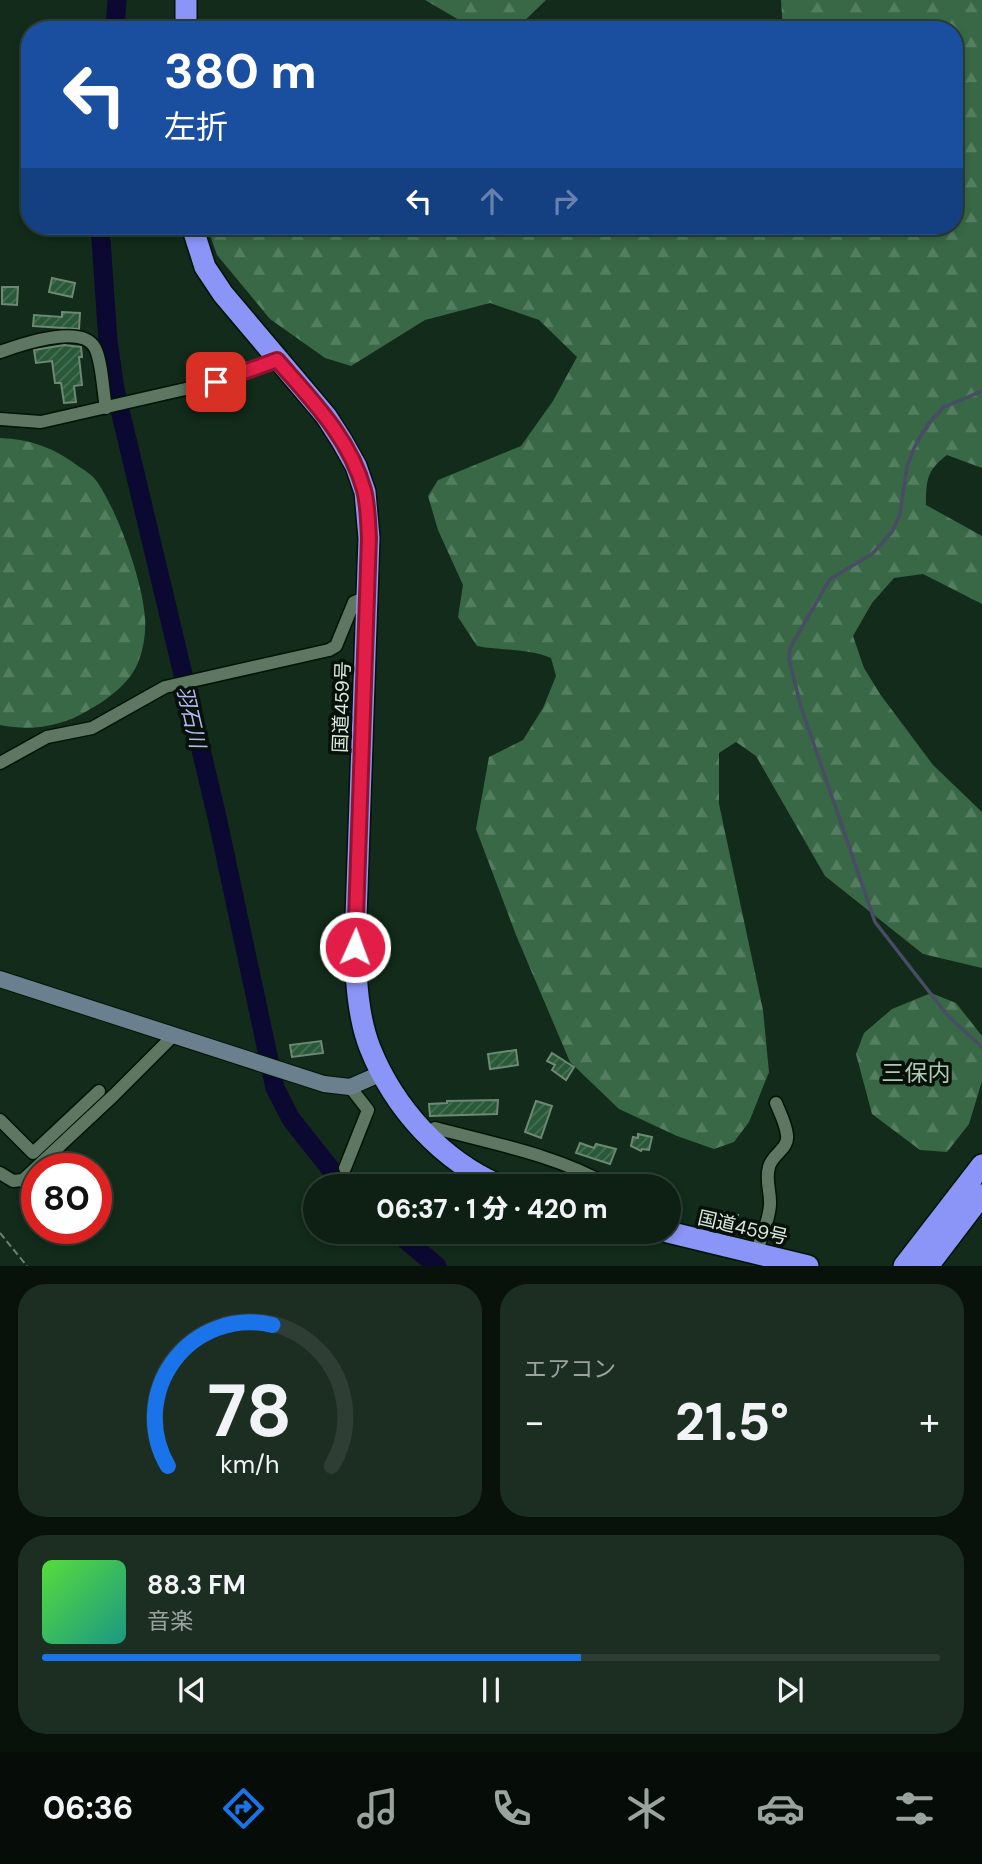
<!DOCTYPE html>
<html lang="ja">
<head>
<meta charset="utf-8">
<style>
  :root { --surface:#0e2014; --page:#1c2d22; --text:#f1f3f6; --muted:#9ba3a0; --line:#2e3e34; --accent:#1a73e8 }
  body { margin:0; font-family:"DM Sans","Noto Sans JP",sans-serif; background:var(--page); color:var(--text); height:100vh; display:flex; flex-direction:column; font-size:26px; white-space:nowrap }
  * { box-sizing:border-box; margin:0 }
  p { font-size:23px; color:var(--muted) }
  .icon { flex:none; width:38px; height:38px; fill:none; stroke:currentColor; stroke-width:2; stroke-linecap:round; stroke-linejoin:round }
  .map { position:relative; height:1266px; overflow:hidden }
  .sheet { display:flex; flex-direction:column; gap:18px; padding:18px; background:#08120b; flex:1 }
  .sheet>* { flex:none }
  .banner { position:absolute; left:21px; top:21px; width:942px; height:214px; border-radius:28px; box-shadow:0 4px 10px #0003,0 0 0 2px var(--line); background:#1a4fa0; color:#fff; overflow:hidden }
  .speed { position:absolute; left:21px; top:1153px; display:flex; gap:14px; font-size:35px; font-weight:700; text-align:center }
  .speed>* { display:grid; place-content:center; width:91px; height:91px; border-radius:50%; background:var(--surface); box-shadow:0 4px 10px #0003,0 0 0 2px var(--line); line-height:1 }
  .speed .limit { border:10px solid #d22; background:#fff; color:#111 }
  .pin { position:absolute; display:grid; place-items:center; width:60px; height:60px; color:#fff; margin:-30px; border-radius:14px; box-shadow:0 4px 10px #0006 }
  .me { position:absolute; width:77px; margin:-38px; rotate:2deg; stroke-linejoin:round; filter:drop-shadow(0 0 5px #0008) }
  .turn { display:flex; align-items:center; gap:24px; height:147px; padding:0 28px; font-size:32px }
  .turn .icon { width:91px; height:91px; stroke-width:2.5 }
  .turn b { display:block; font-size:49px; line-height:60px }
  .lanes { display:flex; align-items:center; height:66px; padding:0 28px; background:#0003; justify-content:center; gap:35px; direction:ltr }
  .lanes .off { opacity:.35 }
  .big { font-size:52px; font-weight:800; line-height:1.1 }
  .sheet .tile { flex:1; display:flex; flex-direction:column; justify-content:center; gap:10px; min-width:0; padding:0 24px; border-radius:28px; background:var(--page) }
  .sheet .dial { align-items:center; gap:0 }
  .dial svg { height:182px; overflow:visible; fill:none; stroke:var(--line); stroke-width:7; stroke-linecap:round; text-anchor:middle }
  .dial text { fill:var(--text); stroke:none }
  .song { display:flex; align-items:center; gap:21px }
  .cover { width:84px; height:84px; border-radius:10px; background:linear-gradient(135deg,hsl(110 70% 55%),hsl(170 70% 35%)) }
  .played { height:7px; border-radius:4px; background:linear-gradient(90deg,var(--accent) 60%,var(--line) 60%) }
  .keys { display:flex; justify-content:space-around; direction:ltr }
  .heat { display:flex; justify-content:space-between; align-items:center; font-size:38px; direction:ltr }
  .sheet .tiles { flex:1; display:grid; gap:18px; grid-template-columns:1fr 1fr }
  .tile:last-child { grid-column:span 2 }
  .trip { position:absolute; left:303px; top:1174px; width:378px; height:70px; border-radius:35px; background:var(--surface); box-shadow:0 4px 10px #0003,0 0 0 2px var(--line); font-weight:800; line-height:70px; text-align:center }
  .menu { display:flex; height:112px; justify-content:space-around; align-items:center; background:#060d08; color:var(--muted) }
  .menu .icon { width:49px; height:49px }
  .menu .selected { color:var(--accent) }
  .menu b { font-size:32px; color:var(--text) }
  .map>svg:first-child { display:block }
  .forest { fill:url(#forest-firs) }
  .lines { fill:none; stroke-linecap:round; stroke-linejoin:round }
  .stream { stroke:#494c65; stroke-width:3.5 }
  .river { stroke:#0b0931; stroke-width:19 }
  .building { fill:url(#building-hatch); stroke:#6d8873; stroke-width:2 }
  .street-casing { stroke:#001305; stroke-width:15 }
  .secondary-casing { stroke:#001305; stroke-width:18 }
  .highway-casing { stroke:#001305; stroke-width:24 }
  .path { stroke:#6b7f71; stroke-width:2; stroke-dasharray:7 3.5; stroke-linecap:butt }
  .street { stroke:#5d7763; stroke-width:12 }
  .secondary { stroke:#6b808f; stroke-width:16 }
  .highway { stroke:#8b95f7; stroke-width:21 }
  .route-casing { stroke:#92132f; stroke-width:18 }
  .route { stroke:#e11d48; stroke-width:12 }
  .labels { text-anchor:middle; stroke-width:7; stroke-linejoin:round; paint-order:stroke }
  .street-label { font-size:19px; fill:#dbeade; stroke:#071009 }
  .water-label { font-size:21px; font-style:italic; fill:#b0b9f4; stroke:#071009 }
  .quarter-label { font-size:23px; fill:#aecbb4; stroke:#071009 }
</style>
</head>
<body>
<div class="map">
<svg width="982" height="1266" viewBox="0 0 982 1266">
  <defs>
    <pattern id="forest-firs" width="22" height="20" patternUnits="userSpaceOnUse" patternTransform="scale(1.75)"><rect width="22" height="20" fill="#386846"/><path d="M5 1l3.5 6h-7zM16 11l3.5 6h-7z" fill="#547e60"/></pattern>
    <pattern id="building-hatch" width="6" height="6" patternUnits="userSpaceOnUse" patternTransform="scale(1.75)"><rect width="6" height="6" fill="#295938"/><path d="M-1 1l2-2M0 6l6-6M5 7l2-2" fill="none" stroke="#477154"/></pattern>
  </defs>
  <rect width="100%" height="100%" fill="#122b1a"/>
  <path class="forest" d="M425,0H546L516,29L471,27Z
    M781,0H982V468L947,455C927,470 926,480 926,505L982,536V604L923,574L894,578L872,603L853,636L864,668L880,694L933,765L982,812V968L923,954L825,876L756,756L736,742L719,753V804L763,1010L769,1072L749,1122L734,1142L714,1149L677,1136L619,1109L570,1062L516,935L476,829L489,757L523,740L543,708L556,676L551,658C527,648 502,651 477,646L458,617L463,585L438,530L428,496L438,480L521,446L553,401L577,357L539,320L490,303L425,320L351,366L325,358L270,319L217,255L207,226H954V30H783Z
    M0,438C30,439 55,448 78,466C84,470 91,474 95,479C117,508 143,582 145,618C146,632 144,647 139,660C131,683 107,700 87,711C60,727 31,731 0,725Z
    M931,993L956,1003L982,1036V1081L969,1124L947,1152L920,1150L872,1114L856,1054L864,1033L892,1009Z"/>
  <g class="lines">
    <path class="stream" d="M982,391L944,407L928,424L914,448L907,467L900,514L892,532L872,554L830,579L790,648L789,659L801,707L875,922L948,1016L982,1047"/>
    <path class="river" d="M115,30L117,0
      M100,226L108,341L115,389L217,817L275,1088L291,1119L344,1186
      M396,1232L437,1266"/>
  </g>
  <path class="building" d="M52,278L75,283L72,297L49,292Z
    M2,287H18L17,305L2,304Z
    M62,312L80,313L79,329L33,326L34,315L62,317Z
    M64,345L81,347L82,357H79L82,385L74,386L76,402L64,403L61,383H55L52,361L36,363L34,350Z
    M321,1041L323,1053L292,1057L290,1045Z
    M516,1050L518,1065L490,1069L488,1054Z
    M552,1053L574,1067L566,1080L552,1070L555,1065L547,1061Z
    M498,1100L497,1114L430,1116L429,1104L447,1103V1101Z
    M536,1101L552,1106L541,1138L525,1132Z
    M638,1134L652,1137L649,1150L642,1149L641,1151L631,1146L633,1137L638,1138Z
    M580,1143L594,1148L596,1144L616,1149L610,1164L576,1153Z
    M723,1212L738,1215L734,1232L719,1228Z"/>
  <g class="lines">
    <defs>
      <path id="street" d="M0,352C19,345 82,323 95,348C102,361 103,392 106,408
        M0,419L41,422L216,382L277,360
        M0,763L47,737L92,728L165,687L329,650L336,646L354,602L367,597
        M0,1120L33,1153L99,1091
        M435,1128C495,1144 556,1155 610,1186
        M345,1168L368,1110L350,1087
        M0,1173L13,1181L23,1180L114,1095L173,1036
        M756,1253C761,1238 769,1221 770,1205C771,1192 765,1181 769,1167C772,1154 789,1149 787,1135C786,1124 780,1113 776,1103"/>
      <path id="secondary" d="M0,979L324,1084L350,1087L382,1073"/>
      <path id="highway" d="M186,0V30
        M192,226L205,267L223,294L326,416L342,441L356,466L365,492L369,538L355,947C356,981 358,1017 370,1048C394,1108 442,1161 501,1186
        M668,1232L808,1266
        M904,1266L982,1165
        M928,1266L982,1195"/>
    </defs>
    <use href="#street" class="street-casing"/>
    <use href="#secondary" class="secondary-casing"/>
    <use href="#highway" class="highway-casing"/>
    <path class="path" d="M0,1233L27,1266"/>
    <use href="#street" class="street"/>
    <use href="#secondary" class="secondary"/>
    <use href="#highway" class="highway"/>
  </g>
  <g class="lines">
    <defs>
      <path id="route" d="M216,382L277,360C311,399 350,438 364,490C368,505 368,522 369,538L355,947"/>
    </defs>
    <use href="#route" class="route-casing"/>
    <use href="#route" class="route"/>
  </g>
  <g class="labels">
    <g class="street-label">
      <text transform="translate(341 707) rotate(-88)" y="7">国道459号</text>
      <text transform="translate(743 1227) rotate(13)" y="7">国道459号</text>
    </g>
    <g class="water-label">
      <text transform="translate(191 717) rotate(77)" y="7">羽石川</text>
    </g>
    <g class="quarter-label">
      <text x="916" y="1081">三保内</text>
    </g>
  </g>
</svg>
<div class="speed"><div class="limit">80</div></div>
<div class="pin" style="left:216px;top:382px;background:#d93025"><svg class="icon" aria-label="arrive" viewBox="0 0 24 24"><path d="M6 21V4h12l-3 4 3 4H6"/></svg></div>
<svg class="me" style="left:355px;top:947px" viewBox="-20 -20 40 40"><circle r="17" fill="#e11d48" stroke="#fff" stroke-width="3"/><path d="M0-11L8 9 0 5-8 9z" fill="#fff"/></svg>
<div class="trip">06:37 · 1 分 · 420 m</div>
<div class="banner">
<div class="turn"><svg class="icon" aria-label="left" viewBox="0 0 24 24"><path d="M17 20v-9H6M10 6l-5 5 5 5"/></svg><div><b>380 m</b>左折</div></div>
<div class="lanes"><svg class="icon" aria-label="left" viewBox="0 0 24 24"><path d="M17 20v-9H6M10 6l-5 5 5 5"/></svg><svg class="icon off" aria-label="ahead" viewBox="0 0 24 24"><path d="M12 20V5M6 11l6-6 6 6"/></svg><svg class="icon off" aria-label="right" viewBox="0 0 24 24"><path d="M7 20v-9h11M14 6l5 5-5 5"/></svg></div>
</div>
</div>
<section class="sheet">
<div class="tiles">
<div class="tile dial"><svg viewBox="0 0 100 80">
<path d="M14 69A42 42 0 1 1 86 69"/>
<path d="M14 69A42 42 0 0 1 60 7" stroke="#1a73e8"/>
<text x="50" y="56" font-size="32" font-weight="700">78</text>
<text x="50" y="72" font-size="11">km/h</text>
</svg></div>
<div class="tile"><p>エアコン</p>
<div class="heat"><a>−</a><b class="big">21.5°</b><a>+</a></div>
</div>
<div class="tile">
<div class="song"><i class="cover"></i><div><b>88.3 FM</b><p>音楽</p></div></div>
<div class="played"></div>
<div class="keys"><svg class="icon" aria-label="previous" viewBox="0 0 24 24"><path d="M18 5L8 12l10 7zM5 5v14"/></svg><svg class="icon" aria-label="pause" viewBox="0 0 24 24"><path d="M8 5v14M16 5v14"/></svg><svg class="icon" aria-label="next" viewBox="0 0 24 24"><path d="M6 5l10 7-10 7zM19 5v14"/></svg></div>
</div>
</div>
</section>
<nav class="menu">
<b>06:36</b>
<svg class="icon selected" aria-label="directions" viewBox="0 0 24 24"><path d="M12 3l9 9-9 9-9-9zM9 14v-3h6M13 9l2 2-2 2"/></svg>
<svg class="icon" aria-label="music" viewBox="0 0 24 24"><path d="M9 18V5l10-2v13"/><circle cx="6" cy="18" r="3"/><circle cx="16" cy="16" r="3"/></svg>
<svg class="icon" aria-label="phone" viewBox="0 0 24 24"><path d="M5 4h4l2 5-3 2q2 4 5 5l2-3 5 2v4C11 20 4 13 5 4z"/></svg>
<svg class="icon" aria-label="climate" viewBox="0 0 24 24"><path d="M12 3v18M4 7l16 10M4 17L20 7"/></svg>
<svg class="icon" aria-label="car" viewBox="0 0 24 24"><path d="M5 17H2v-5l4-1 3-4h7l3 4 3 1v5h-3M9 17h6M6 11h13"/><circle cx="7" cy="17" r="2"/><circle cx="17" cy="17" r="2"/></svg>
<svg class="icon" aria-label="filters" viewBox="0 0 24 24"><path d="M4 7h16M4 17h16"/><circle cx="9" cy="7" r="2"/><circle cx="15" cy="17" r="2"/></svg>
</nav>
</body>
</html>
